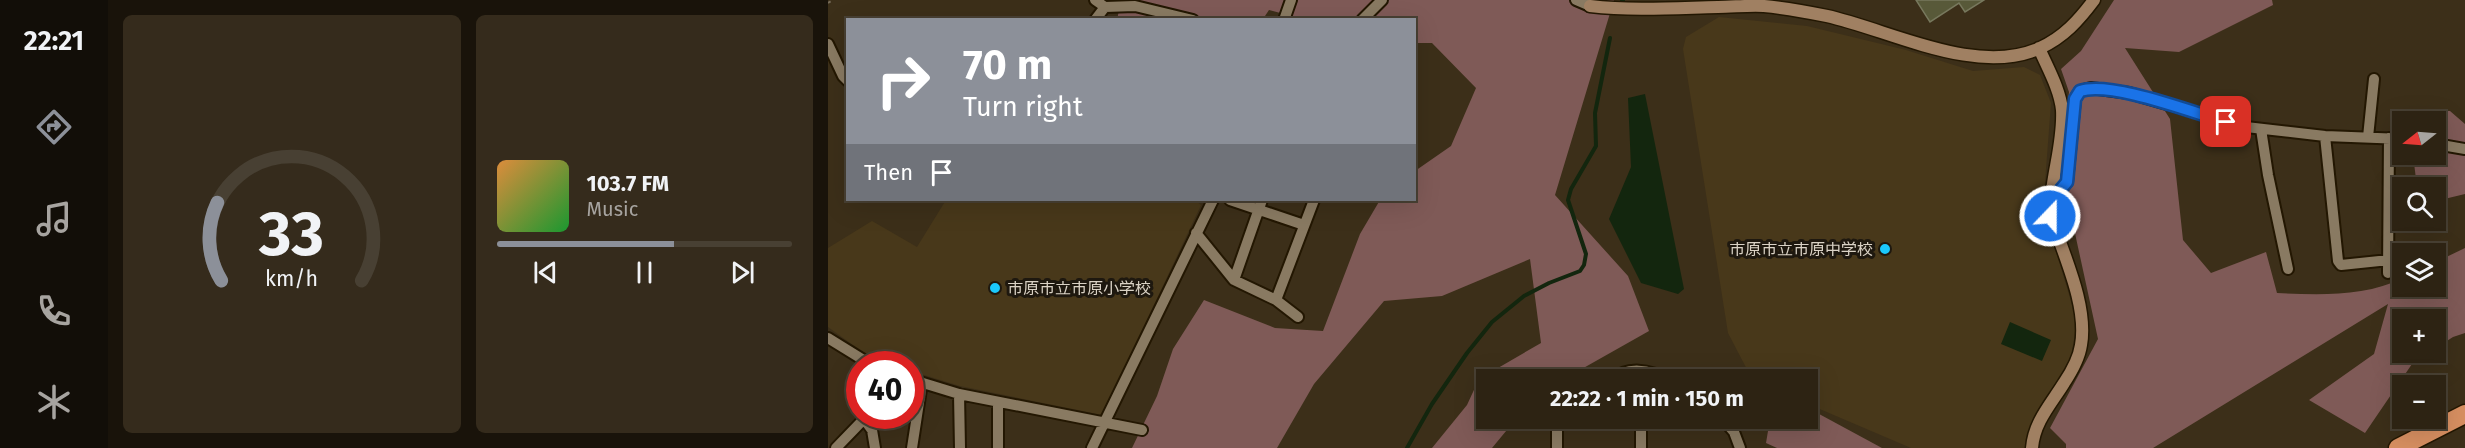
<!DOCTYPE html>
<html lang="en">
<head>
<meta charset="utf-8">
<style>
  :root { --surface:#2d2313; --page:#352b1c; --text:#f1f3f6; --muted:#a7a4a0; --line:#484033; --accent:#8c9099 }
  body { margin:0; font-family:"Fira Sans","Noto Sans JP",sans-serif; background:var(--page); color:var(--text); height:100vh; display:flex; flex-direction:column; font-size:22px; white-space:nowrap }
  * { box-sizing:border-box; margin:0 }
  p { font-size:20px; color:var(--muted) }
  .icon { flex:none; width:33px; height:33px; fill:none; stroke:currentColor; stroke-width:2; stroke-linecap:round; stroke-linejoin:round }
  .map { position:relative; flex:1; overflow:hidden }
  .drawer { display:flex; flex-direction:column; gap:15px; padding:15px; background:#19130a; width:720px }
  .drawer>* { flex:none }
  .top-card { position:absolute; left:18px; top:18px; width:570px; height:183px; border-radius:0px; box-shadow:0 6px 24px #0002,0 0 0 2px var(--line); background:#8c9099; color:#fff; overflow:hidden }
  .needle { width:39px; rotate:253deg }
  .controls { position:absolute; left:1564px; top:111px; display:grid; gap:12px }
  .controls a { display:grid; place-items:center; width:54px; height:54px; border-radius:0px; background:var(--surface); box-shadow:0 6px 24px #0002,0 0 0 2px var(--line); font-size:30px }
  .speed { position:absolute; left:18px; top:351px; display:flex; gap:12px; font-size:30px; font-weight:700; text-align:center }
  .speed>* { display:grid; place-content:center; width:78px; height:78px; border-radius:50%; background:var(--surface); box-shadow:0 6px 24px #0002,0 0 0 2px var(--line); line-height:1 }
  .speed .limit { border:9px solid #d22; background:#fff; color:#111 }
  .pin { position:absolute; display:grid; place-items:center; width:51px; height:51px; color:#fff; margin:-26px; border-radius:12px; box-shadow:0 3px 9px #0006 }
  .me { position:absolute; width:66px; margin:-33px; rotate:22deg; stroke-linejoin:round; filter:drop-shadow(0 0 4px #0008) }
  .turn { display:flex; align-items:center; gap:21px; height:126px; padding:0 18px; font-size:27px }
  .turn .icon { width:78px; height:78px; stroke-width:2.5 }
  .turn b { display:block; font-size:42px; line-height:51px }
  .then { display:flex; align-items:center; height:57px; padding:0 18px; background:#0003; gap:12px; font-size:22px }
  .drawer .widget { flex:1; display:flex; flex-direction:column; justify-content:center; gap:9px; min-width:0; padding:0 21px; border-radius:9px; background:var(--page) }
  .drawer .dial { align-items:center; gap:0 }
  .dial svg { height:156px; overflow:visible; fill:none; stroke:var(--line); stroke-width:7; stroke-linecap:round; text-anchor:middle }
  .dial text { fill:var(--text); stroke:none }
  .song { display:flex; align-items:center; gap:18px }
  .cover { width:72px; height:72px; border-radius:9px; background:linear-gradient(135deg,hsl(30 70% 55%),hsl(130 70% 35%)) }
  .played { height:6px; border-radius:3px; background:linear-gradient(90deg,var(--accent) 60%,var(--line) 60%) }
  .keys { display:flex; justify-content:space-around; direction:ltr }
  .drawer .tiles { flex:1; display:grid; gap:15px; grid-template-columns:repeat(2,1fr) }
  .trip { position:absolute; left:648px; top:369px; width:342px; height:60px; border-radius:0px; background:var(--surface); box-shadow:0 6px 24px #0002,0 0 0 2px var(--line); font-weight:700; line-height:60px; text-align:center }
  main { display:flex; flex:1; min-height:0 }
  .menu { display:flex; flex-direction:column; width:108px; justify-content:space-around; align-items:center; background:#120e08; color:var(--muted) }
  .menu .icon { width:42px; height:42px }
  .menu .current { color:var(--accent) }
  .menu b { font-size:27px; color:var(--text) }
  .map>svg:first-child { display:block }
  .built { fill:#48381a }
  .forest { fill:#7f5a57 }
  .water { fill:#13260e }
  .lines { fill:none; stroke-linecap:round; stroke-linejoin:round }
  .stream { stroke:#13260e; stroke-width:4 }
  .building { fill:#585939; stroke:#77785d; stroke-width:1.5 }
  .street-casing { stroke:#231702; stroke-width:14 }
  .secondary-casing { stroke:#231702; stroke-width:15 }
  .highway-casing { stroke:#231702; stroke-width:21 }
  .path { stroke:#766b59; stroke-width:2; stroke-dasharray:3 4.5; stroke-linecap:butt }
  .street { stroke:#897a62; stroke-width:10 }
  .secondary { stroke:#a08062; stroke-width:12 }
  .highway { stroke:#d78f61; stroke-width:18 }
  .route-casing { stroke:#114b97; stroke-width:15 }
  .route { stroke:#1a73e8; stroke-width:10 }
  .poi-dot { fill:#1bc9fc; stroke:#1e180f; stroke-width:2 }
  .labels { text-anchor:middle; stroke-width:6; stroke-linejoin:round; paint-order:stroke }
  .poi-label { font-size:16px; fill:#dad2c5; stroke:#1e180f; text-anchor:end }
</style>
</head>
<body>
<main>
<nav class="menu">
<b>22:21</b>
<svg class="icon current" aria-label="directions" viewBox="0 0 24 24"><path d="M12 3l9 9-9 9-9-9zM9 14v-3h6M13 9l2 2-2 2"/></svg>
<svg class="icon" aria-label="music" viewBox="0 0 24 24"><path d="M9 18V5l10-2v13"/><circle cx="6" cy="18" r="3"/><circle cx="16" cy="16" r="3"/></svg>
<svg class="icon" aria-label="phone" viewBox="0 0 24 24"><path d="M5 4h4l2 5-3 2q2 4 5 5l2-3 5 2v4C11 20 4 13 5 4z"/></svg>
<svg class="icon" aria-label="climate" viewBox="0 0 24 24"><path d="M12 3v18M4 7l16 10M4 17L20 7"/></svg>
</nav>
<section class="drawer">
<div class="tiles">
<div class="widget dial"><svg viewBox="0 0 100 80">
<path d="M14 69A42 42 0 1 1 86 69"/>
<path d="M14 69A42 42 0 0 1 12 29" stroke="#8c9099"/>
<text x="50" y="56" font-size="32" font-weight="700">33</text>
<text x="50" y="72" font-size="11">km/h</text>
</svg></div>
<div class="widget">
<div class="song"><i class="cover"></i><div><b>103.7 FM</b><p>Music</p></div></div>
<div class="played"></div>
<div class="keys"><svg class="icon" aria-label="previous" viewBox="0 0 24 24"><path d="M18 5L8 12l10 7zM5 5v14"/></svg><svg class="icon" aria-label="pause" viewBox="0 0 24 24"><path d="M8 5v14M16 5v14"/></svg><svg class="icon" aria-label="next" viewBox="0 0 24 24"><path d="M6 5l10 7-10 7zM19 5v14"/></svg></div>
</div>
</div>
</section>
<div class="map">
<svg width="1637" height="448" viewBox="0 0 1637 448">
  <rect width="100%" height="100%" fill="#3c2f19"/>
  <path class="built" d="M891,17L979,26L1078,50L1145,71L1196,67L1212,75L1223,103L1215,209L1249,321L1242,363L1205,420L1198,448H1083L980,404V380L924,379L900,333L855,49L858,37Z
    M118,200H367L373,205L274,415L132,386L83,371L82,364H61L46,360L0,327V248L44,221L89,247Z"/>
  <path class="forest" d="M293,0H786L727,195L800,276L821,331L736,379L658,380V418L688,419L664,448H604L639,405L651,379L713,343L702,259L614,296L556,301L486,384L449,448H304L329,396L345,349L376,300L447,328L495,331L532,234L552,200H586L587,171L623,146L648,88L604,43H587L586,20L475,19L441,10L435,19L289,20Z
    M1286,0H1444L1445,5L1351,52L1297,48L1342,119L1355,240L1383,273L1438,252L1449,293C1490,295 1537,297 1575,278V286H1608V262L1637,248V333L1625,337L1608,348V320H1575V352L1601,353L1584,364L1537,433L1481,400L1546,354L1560,304L1325,448H1238V444L1222,428L1270,339L1233,169L1241,92L1233,69L1253,51Z
    M1594,110L1622,111L1637,124V194L1608,201V188L1589,187L1585,155L1608,154V122L1588,121Z
    M980,408L1054,448H949L938,443L942,419L980,418Z"/>
  <path class="water" d="M817,94L856,289L850,294L813,283L781,219L803,167L800,98Z
    M1182,322L1223,340L1214,361L1173,344Z"/>
  <g class="lines">
    <path class="stream" d="M794,1L795,0
      M579,448L604,404L639,353L664,322L696,296L721,283L752,271L756,265L758,254L740,200L743,189L768,146L767,113L782,38"/>
  </g>
  <path class="building" d="M1088,0H1156L1137,12L1131,3L1102,22Z"/>
  <g class="lines">
    <defs>
      <path id="street" d="M267,0L277,7
        M748,0L762,6
        M267,20L277,7L307,6L365,20
        M456,20L463,0
        M534,20L554,0
        M0,44L15,76L20,81
        M1433,129L1440,175L1460,269
        M1497,136L1510,261L1513,265L1561,260
        M1540,137L1546,79
        M1608,144L1637,149
        M402,200L476,225
        M1222,202L1239,182L1247,99L1252,91L1263,88L1301,93L1418,127L1497,136L1575,139
        M368,233L406,280L448,300L470,317
        M1560,273L1561,138
        M406,280L434,200
        M448,300L486,200
        M0,338L42,364
        M82,379L131,394L314,430
        M783,380C799,366 822,369 839,380
        M131,394L132,448
        M729,418V448
        M813,418V448
        M894,418L906,432L912,448
        M36,419L44,430L47,448
        M8,448L36,419L37,416
        M84,448L94,383
        M170,448V402
        M264,448L385,200"/>
      <path id="secondary" d="M762,6C805,11 848,8 890,7C905,7 921,5 936,6C957,8 979,12 999,16C1062,30 1149,77 1212,48C1236,37 1251,20 1266,0
        M1204,448C1206,422 1223,404 1236,383C1244,371 1251,359 1253,345C1260,305 1235,254 1223,216C1221,181 1236,146 1234,110C1232,89 1219,67 1211,48"/>
      <path id="highway" d="M1570,448L1637,414"/>
    </defs>
    <use href="#street" class="street-casing"/>
    <use href="#secondary" class="secondary-casing"/>
    <use href="#highway" class="highway-casing"/>
    <path class="path" d="M0,3L5,0"/>
    <use href="#street" class="street"/>
    <use href="#secondary" class="secondary"/>
    <use href="#highway" class="highway"/>
  </g>
  <g class="lines">
    <defs>
      <path id="route" d="M1222,216V202L1239,182L1247,99L1252,91C1284,81 1363,112 1398,122"/>
    </defs>
    <use href="#route" class="route-casing"/>
    <use href="#route" class="route"/>
  </g>
  <g class="poi-dot">
    <circle cx="1057" cy="249" r="6"/>
    <circle cx="167" cy="288" r="6"/>
  </g>
  <g class="labels">
    <g class="poi-label">
      <text x="1045" y="255">市原市立市原中学校</text>
      <text x="179" y="294" text-anchor="start">市原市立市原小学校</text>
    </g>
  </g>
</svg>
<div class="controls">
<a><svg class="needle" viewBox="-14 -14 28 28"><path d="M0-13l5 13h-10z" fill="#e53935"/><path d="M0 13l5-13h-10z" fill="#a7a4a0"/></svg></a>
<a><svg class="icon" aria-label="search" viewBox="0 0 24 24"><circle cx="10" cy="10" r="6"/><path d="M15 15l6 6"/></svg></a>
<a><svg class="icon" aria-label="layers" viewBox="0 0 24 24"><path d="M12 4l9 5-9 5-9-5zM3 14l9 5 9-5"/></svg></a>
<a>+</a>
<a>−</a>
</div>
<div class="speed"><div class="limit">40</div></div>
<div class="pin" style="left:1398px;top:122px;background:#d93025"><svg class="icon" aria-label="arrive" viewBox="0 0 24 24"><path d="M6 21V4h12l-3 4 3 4H6"/></svg></div>
<svg class="me" style="left:1222px;top:216px" viewBox="-20 -20 40 40"><circle r="17" fill="#1a73e8" stroke="#fff" stroke-width="3"/><path d="M0-11L8 9 0 5-8 9z" fill="#fff"/></svg>
<div class="trip">22:22 · 1 min · 150 m</div>
<div class="top-card">
<div class="turn"><svg class="icon" aria-label="right" viewBox="0 0 24 24"><path d="M7 20v-9h11M14 6l5 5-5 5"/></svg><div><b>70 m</b>Turn right</div></div>
<div class="then">Then<svg class="icon" aria-label="arrive" viewBox="0 0 24 24"><path d="M6 21V4h12l-3 4 3 4H6"/></svg></div>
</div>
</div>
</main>
</body>
</html>
